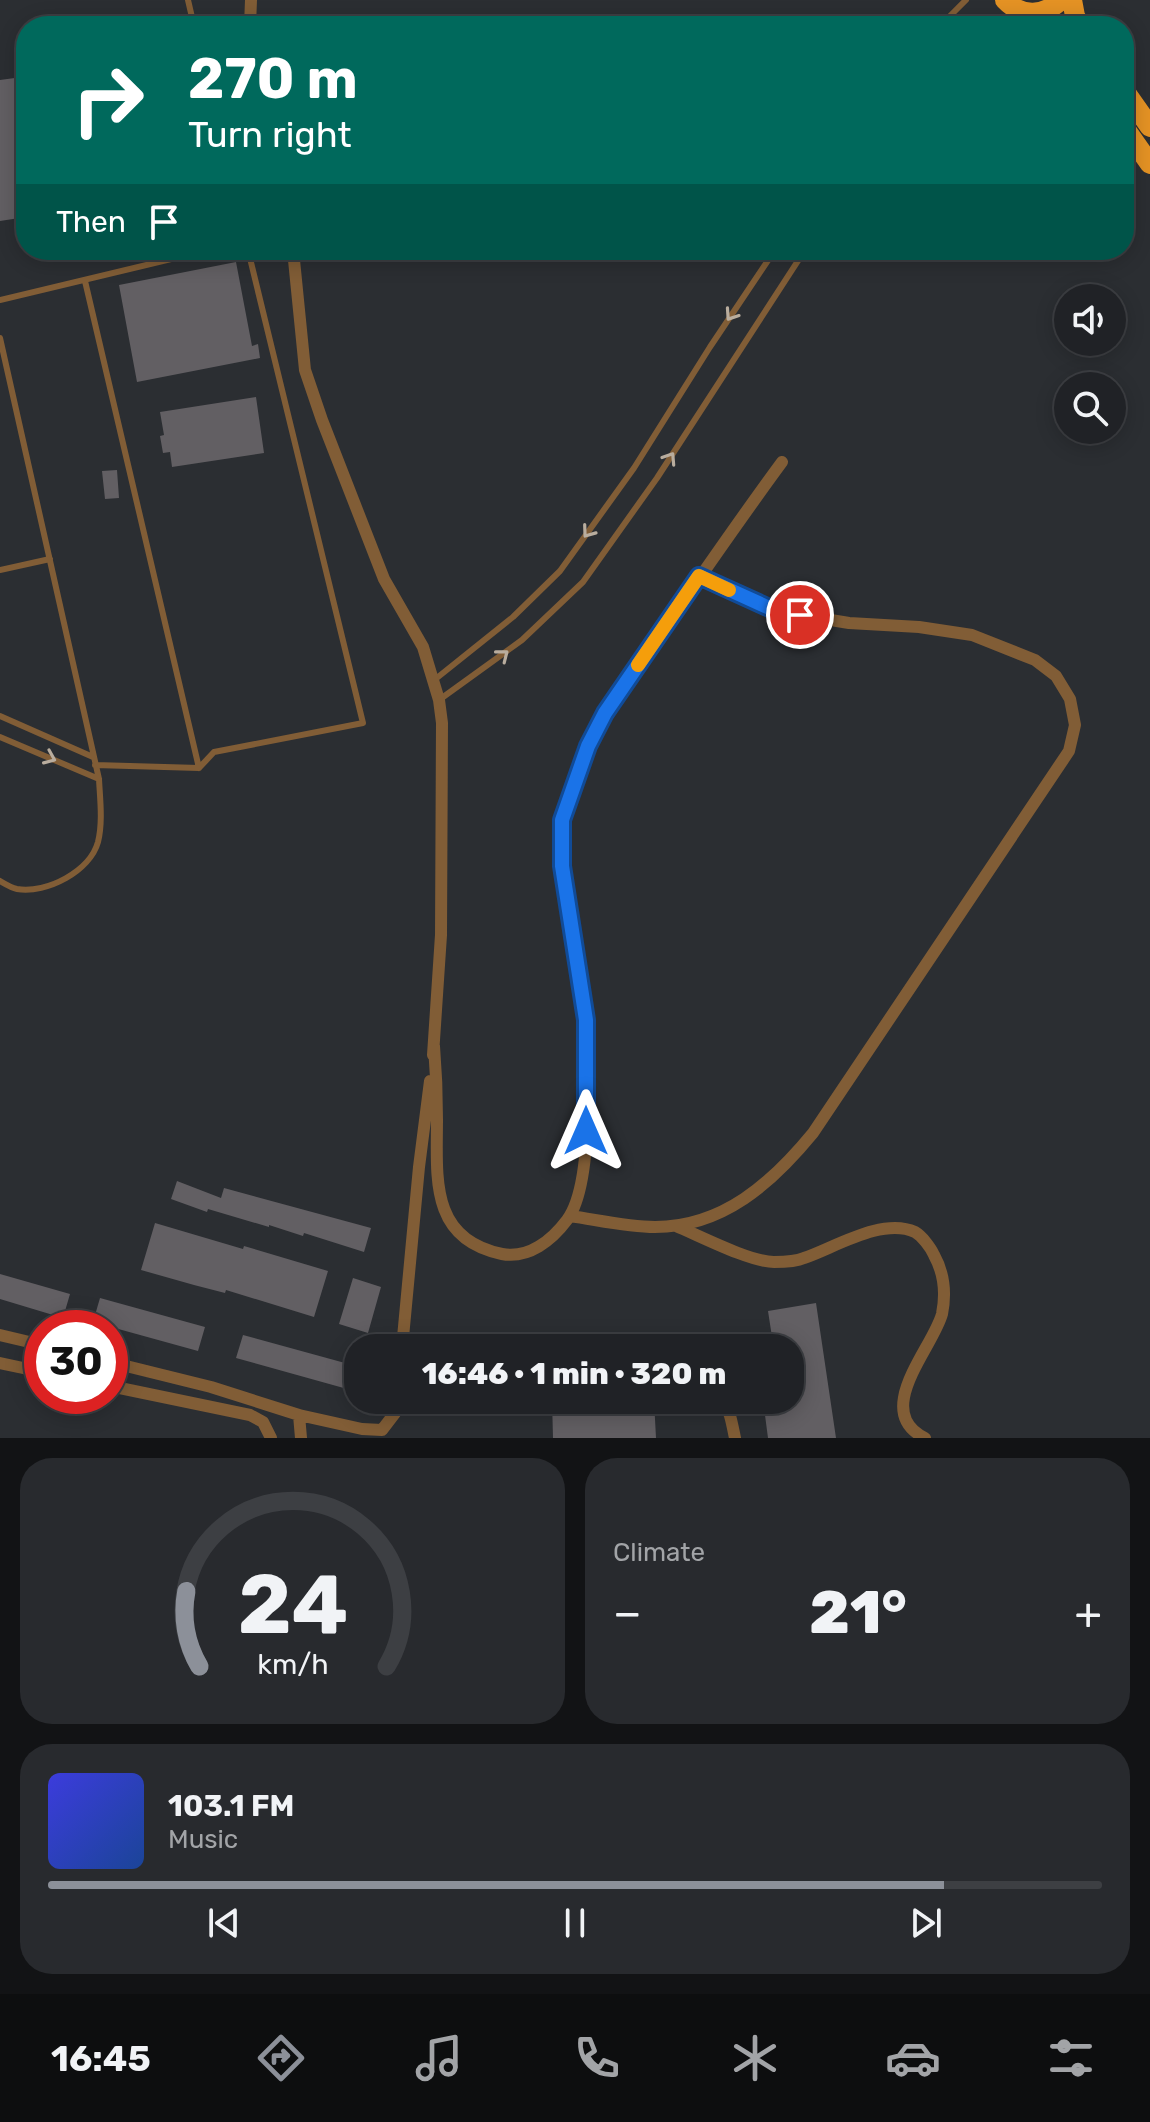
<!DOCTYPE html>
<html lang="en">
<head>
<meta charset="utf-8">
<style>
  :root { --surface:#202226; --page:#282a2e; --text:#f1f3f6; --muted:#a2a4a7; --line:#3d3f43; --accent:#8c9099 }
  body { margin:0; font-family:Rubik,sans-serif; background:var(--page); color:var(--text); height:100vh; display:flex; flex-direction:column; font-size:30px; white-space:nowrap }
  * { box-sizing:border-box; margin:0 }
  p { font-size:26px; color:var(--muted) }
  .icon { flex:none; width:44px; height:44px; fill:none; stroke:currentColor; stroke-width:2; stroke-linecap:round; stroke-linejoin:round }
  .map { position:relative; height:1438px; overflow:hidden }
  .sheet { display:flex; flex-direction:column; gap:20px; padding:20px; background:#121315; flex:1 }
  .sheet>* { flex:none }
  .hud { position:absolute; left:16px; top:16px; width:1118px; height:244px; border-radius:32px; box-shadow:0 4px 20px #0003,0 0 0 2px var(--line); background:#00695c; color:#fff; overflow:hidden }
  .buttons { position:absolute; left:1054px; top:284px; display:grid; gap:16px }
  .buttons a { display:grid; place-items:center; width:72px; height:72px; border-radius:50%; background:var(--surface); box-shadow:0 4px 20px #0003,0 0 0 2px var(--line); font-size:40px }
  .speed { position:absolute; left:24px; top:1310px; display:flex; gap:16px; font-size:40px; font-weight:700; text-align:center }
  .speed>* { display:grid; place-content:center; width:104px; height:104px; border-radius:50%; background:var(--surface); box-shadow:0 4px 20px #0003,0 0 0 2px var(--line); line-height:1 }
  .speed .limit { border:12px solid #d22; background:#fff; color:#111 }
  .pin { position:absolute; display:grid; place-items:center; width:68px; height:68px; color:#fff; margin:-34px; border:4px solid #fff; border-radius:50%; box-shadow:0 2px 8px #0007 }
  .me { position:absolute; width:88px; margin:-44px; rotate:0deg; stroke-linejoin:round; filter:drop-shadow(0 0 6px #0008) }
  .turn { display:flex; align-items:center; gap:28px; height:168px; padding:0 40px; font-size:36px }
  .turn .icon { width:104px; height:104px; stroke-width:2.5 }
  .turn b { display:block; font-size:56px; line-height:68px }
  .then { display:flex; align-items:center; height:76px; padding:0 40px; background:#0003; gap:16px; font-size:30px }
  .big { font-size:60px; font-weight:800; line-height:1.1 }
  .sheet .card { flex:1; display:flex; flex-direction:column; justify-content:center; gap:12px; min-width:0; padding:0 28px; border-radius:32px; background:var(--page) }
  .sheet .dial { align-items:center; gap:0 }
  .dial svg { height:208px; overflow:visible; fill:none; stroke:var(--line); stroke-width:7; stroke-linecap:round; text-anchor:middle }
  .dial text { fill:var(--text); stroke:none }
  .song { display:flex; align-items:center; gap:24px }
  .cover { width:96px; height:96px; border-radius:12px; background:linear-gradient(135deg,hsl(240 70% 55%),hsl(220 70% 35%)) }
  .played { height:8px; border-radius:4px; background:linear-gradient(90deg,var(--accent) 85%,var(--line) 85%) }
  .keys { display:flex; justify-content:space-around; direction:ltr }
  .heat { display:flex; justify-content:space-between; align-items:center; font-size:44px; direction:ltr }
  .sheet .tiles { flex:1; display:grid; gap:20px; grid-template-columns:1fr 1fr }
  .card:last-child { grid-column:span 2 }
  .trip { position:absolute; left:344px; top:1334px; width:460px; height:80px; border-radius:32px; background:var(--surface); box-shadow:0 4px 20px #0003,0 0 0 2px var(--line); font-weight:800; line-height:80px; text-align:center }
  .tab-bar { display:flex; height:128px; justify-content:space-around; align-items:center; background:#0d0e0f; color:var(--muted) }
  .tab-bar .icon { width:56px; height:56px }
  .tab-bar .current { color:var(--accent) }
  .tab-bar b { font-size:36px; color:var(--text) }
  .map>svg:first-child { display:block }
  .building { fill:#625f63 }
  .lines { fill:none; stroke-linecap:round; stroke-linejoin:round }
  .service { stroke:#815d36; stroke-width:6 }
  .minor { stroke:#815d36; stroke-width:12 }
  .trunk { stroke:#e49224; stroke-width:20 }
  .oneway { stroke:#b9ad9e }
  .route-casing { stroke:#114b97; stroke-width:20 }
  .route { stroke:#1a73e8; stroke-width:14 }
  .slow { stroke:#f59e0b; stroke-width:14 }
</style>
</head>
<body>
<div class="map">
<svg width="1150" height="1438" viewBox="0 0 1150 1438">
  <rect width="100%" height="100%" fill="#2b2e32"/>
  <path class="building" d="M22,77L23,86L26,85V217L0,221V80Z
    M236,262L252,346L258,344L260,358L137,382L119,285Z
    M256,397L264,453L172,467L170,452L163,453L160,436L164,435L160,412Z
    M117,470L119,498L105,499L102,471Z
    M177,1181L221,1198L224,1188L371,1228L364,1252L304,1233L303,1236L269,1225V1227L208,1209L207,1212L171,1199Z
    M155,1223L243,1249L244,1246L328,1271L314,1317L226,1290L225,1293L194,1285L141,1270Z
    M0,1274L70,1294L63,1318L0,1299Z
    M353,1278L381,1287L368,1333L339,1324Z
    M100,1298L205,1327L198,1351L93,1322Z
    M816,1303L836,1438H768L763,1400H790V1348H770L768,1337H772L768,1311Z
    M243,1335L345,1363L342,1373L358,1378V1392L236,1358Z
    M552,1400H654L656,1438H553Z"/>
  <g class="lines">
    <path class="service" d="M188,0L194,26
      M940,26L966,0
      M989,26L1014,13
      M85,281L199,768
      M0,300L209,250
      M0,338L99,779C100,799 103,822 98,842C90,871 47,894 17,889C12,888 5,884 0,881
      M0,570L50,559
      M433,681L513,617L560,571L634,468L710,347L775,250
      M439,700L522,640L583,582L657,478L805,250
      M0,716L93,757
      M0,737L99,779
      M95,765L199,768
      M199,768L214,752L363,723L248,250"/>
    <path class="minor" d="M250,26L251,0
      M293,250L305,370L322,420L384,579L423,647L439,700L442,723L441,935L433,1055
      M434,1046C436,1070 437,1094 437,1119C437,1177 429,1239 502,1254C529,1259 552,1240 567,1220C601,1174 584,1003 576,946C569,899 551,850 566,803C576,773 589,742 604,714C620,686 641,661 660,635C700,577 740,519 782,462
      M570,1216C598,1220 627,1227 655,1227C723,1227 772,1183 813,1133L1069,751L1075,725L1070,699L1056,676L1035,660L972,635L919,627L849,623L776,611L699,576
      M676,1226C700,1236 750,1262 774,1262C783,1262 795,1262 804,1258C834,1248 882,1217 915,1232C922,1236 931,1248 934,1255C944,1273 946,1294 942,1314C933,1348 871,1411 925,1438
      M0,1335L42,1345
      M402,1348L419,1167L430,1081
      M110,1362L211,1387L299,1415L362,1429L382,1430L395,1413L397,1400
      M0,1363L42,1372
      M110,1386L250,1415L263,1422L271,1438
      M692,1405C729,1398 728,1404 735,1438
      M299,1415L301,1438"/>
    <path class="trunk" d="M1005,0C1022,18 1044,16 1061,0
      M1072,0L1075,16L1080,26
      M1124,90L1150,127
      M1124,127L1150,164"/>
  </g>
  <defs><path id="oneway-chevron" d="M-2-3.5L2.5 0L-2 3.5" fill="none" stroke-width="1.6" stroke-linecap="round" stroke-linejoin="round" transform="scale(2)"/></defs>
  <g class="oneway">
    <use href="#oneway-chevron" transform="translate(731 315) rotate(124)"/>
    <use href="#oneway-chevron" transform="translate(670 458) rotate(-57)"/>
    <use href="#oneway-chevron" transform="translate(588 532) rotate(126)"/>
    <use href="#oneway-chevron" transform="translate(503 655) rotate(-38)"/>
    <use href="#oneway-chevron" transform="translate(50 758) rotate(23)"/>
  </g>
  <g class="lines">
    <defs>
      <path id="route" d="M586,1131V1020L562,866V820L588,746L605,713L699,576L776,611L800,615"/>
    </defs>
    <use href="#route" class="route-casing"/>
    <use href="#route" class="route"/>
    <path class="slow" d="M638,665L699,576L729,590"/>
  </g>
</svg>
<div class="buttons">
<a><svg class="icon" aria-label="sound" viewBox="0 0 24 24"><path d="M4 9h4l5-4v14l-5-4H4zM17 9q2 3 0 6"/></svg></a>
<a><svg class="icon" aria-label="search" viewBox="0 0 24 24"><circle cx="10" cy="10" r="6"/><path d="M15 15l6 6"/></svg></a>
</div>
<div class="speed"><div class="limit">30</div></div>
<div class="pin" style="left:800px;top:615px;background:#d93025"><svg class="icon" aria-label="arrive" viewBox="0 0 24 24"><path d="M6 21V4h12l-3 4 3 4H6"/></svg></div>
<svg class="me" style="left:586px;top:1131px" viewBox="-20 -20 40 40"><path d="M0-17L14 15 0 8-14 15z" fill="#1a73e8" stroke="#fff" stroke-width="4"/></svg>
<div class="trip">16:46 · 1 min · 320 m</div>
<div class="hud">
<div class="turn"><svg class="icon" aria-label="right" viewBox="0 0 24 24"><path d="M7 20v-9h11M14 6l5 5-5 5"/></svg><div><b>270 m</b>Turn right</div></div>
<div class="then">Then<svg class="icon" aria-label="arrive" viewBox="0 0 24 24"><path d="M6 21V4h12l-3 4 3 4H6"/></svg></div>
</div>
</div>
<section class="sheet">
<div class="tiles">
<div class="card dial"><svg viewBox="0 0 100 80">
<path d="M14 69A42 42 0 1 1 86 69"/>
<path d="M14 69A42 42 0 0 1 9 40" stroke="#8c9099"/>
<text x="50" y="56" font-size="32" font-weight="700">24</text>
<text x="50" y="72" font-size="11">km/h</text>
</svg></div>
<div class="card"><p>Climate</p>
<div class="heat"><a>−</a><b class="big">21°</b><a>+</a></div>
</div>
<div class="card">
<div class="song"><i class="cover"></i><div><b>103.1 FM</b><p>Music</p></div></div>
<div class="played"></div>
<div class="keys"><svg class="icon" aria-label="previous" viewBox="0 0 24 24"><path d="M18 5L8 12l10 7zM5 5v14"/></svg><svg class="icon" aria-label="pause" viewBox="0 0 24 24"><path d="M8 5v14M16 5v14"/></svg><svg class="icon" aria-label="next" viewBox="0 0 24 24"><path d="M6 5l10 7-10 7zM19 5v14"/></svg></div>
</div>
</div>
</section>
<nav class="tab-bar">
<b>16:45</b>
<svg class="icon current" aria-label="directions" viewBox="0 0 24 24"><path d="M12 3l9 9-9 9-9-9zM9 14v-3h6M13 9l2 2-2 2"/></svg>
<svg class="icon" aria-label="music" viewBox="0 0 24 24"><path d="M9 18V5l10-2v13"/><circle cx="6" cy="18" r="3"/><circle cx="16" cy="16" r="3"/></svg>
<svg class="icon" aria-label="phone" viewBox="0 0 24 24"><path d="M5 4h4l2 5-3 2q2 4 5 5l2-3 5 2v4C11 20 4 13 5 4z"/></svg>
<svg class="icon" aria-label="climate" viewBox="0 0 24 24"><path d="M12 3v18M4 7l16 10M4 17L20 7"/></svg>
<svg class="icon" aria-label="car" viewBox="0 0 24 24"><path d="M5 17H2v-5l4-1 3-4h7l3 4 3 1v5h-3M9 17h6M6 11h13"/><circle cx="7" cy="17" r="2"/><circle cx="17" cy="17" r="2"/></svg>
<svg class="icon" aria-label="filters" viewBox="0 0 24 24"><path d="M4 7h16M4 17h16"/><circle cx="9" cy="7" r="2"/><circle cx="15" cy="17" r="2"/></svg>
</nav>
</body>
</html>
